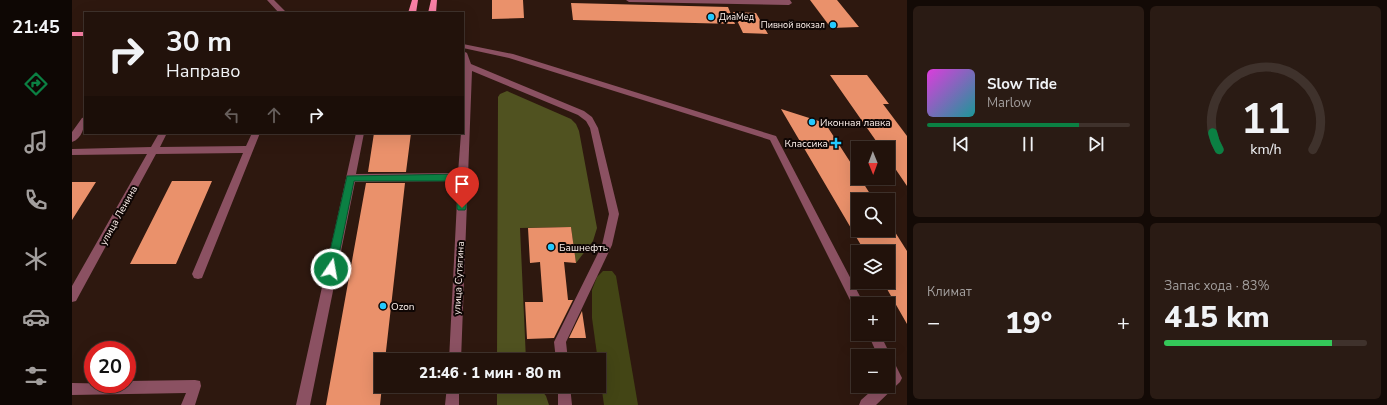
<!DOCTYPE html>
<html lang="ru">
<head>
<meta charset="utf-8">
<style>
  :root { --surface:#22120b; --page:#2a1b14; --text:#f1f3f6; --muted:#a29e9d; --line:#3f322c; --accent:#0b8043 }
  body { margin:0; font-family:"Nunito Sans",sans-serif; background:var(--page); color:var(--text); height:100vh; display:flex; flex-direction:column; font-size:15px; white-space:nowrap }
  * { box-sizing:border-box; margin:0 }
  p { font-size:13px; color:var(--muted) }
  .icon { flex:none; width:22px; height:22px; fill:none; stroke:currentColor; stroke-width:2; stroke-linecap:round; stroke-linejoin:round }
  .map { position:relative; flex:1; overflow:hidden }
  .drawer { display:flex; flex-direction:column; gap:6px; padding:6px; background:#130a06; width:480px }
  .drawer>* { flex:none }
  .banner { position:absolute; left:12px; top:12px; width:380px; height:122px; border-radius:0px; box-shadow:0 4px 16px #0002,0 0 0 1px var(--line); background:#22120b; color:var(--text); overflow:hidden }
  .needle { width:26px; rotate:179deg }
  .tools { position:absolute; left:779px; top:141px; display:grid; gap:8px }
  .tools a { display:grid; place-items:center; width:44px; height:44px; border-radius:0px; background:var(--surface); box-shadow:0 4px 16px #0002,0 0 0 1px var(--line); font-size:20px }
  .speed { position:absolute; left:12px; top:341px; display:flex; gap:8px; font-size:20px; font-weight:700; text-align:center }
  .speed>* { display:grid; place-content:center; width:52px; height:52px; border-radius:50%; background:var(--surface); box-shadow:0 4px 16px #0002,0 0 0 1px var(--line); line-height:1 }
  .speed .limit { border:6px solid #d22; background:#fff; color:#111 }
  .pin { position:absolute; display:grid; place-items:center; width:34px; height:34px; color:#fff; margin:-41px -17px; border-radius:50% 50% 50% 0; rotate:-45deg; box-shadow:0 0 4px #0007 }
  .pin .icon { rotate:45deg }
  .me { position:absolute; width:44px; margin:-22px; rotate:12deg; stroke-linejoin:round; filter:drop-shadow(0 0 3px #0008) }
  .turn { display:flex; align-items:center; gap:14px; height:84px; padding:0 16px; font-size:18px }
  .turn .icon { width:52px; height:52px; stroke-width:2.5 }
  .turn b { display:block; font-size:28px; line-height:34px }
  .lanes { display:flex; align-items:center; height:38px; padding:0 16px; background:#0003; justify-content:center; gap:20px; direction:ltr }
  .lanes .off { opacity:.35 }
  .big { font-size:30px; font-weight:800; line-height:1.1 }
  .drawer .widget { flex:1; display:flex; flex-direction:column; justify-content:center; gap:6px; min-width:0; padding:0 14px; border-radius:6px; background:var(--page) }
  .drawer .dial { align-items:center; gap:0 }
  .dial svg { height:104px; overflow:visible; fill:none; stroke:var(--line); stroke-width:7; stroke-linecap:round; text-anchor:middle }
  .dial text { fill:var(--text); stroke:none }
  .song { display:flex; align-items:center; gap:12px }
  .cover { width:48px; height:48px; border-radius:6px; background:linear-gradient(135deg,hsl(300 70% 55%),hsl(180 70% 35%)) }
  .played { height:4px; border-radius:2px; background:linear-gradient(90deg,var(--accent) 75%,var(--line) 75%) }
  .keys { display:flex; justify-content:space-around; direction:ltr }
  .heat { display:flex; justify-content:space-between; align-items:center; font-size:22px; direction:ltr }
  .charge { height:6px; border-radius:3px; background:linear-gradient(90deg,#34c759 83%,var(--line) 0) }
  .drawer .tiles { flex:1; display:grid; gap:6px; grid-template-columns:repeat(2,1fr) }
  .trip { position:absolute; left:302px; top:353px; width:232px; height:40px; border-radius:0px; background:var(--surface); box-shadow:0 4px 16px #0002,0 0 0 1px var(--line); font-weight:800; line-height:40px; text-align:center }
  main { display:flex; flex:1; min-height:0 }
  .dock { display:flex; flex-direction:column; width:72px; justify-content:space-around; align-items:center; background:#0e0704; color:var(--muted) }
  .dock .icon { width:28px; height:28px }
  .dock .current { color:var(--accent) }
  .dock b { font-size:18px; color:var(--text) }
  .map>svg:first-child { display:block }
  .green { fill:#434515 }
  .forest { fill:#505220 }
  .building { fill:#ea916b }
  .lines { fill:none; stroke-linecap:round; stroke-linejoin:round }
  .minor { fill:#8b5162; fill-rule:evenodd }
  .major { fill:#f980a6; fill-rule:evenodd }
  .route { fill:#0b8043; stroke:#07532c }
  .poi-dot { fill:#24c9fe; stroke:#0f0604; stroke-width:1.5 }
  .labels { text-anchor:middle; stroke-width:4; stroke-linejoin:round; paint-order:stroke }
  .far-poi-label { font-size:9px; fill:#fef1ec; stroke:#0f0604; text-anchor:start }
  .poi-label { font-size:10px; fill:#fef1ec; stroke:#0f0604; text-anchor:start }
  .street-label { font-size:10px; fill:#fef1ec; stroke:#0f0604 }
</style>
</head>
<body>
<main>
<nav class="dock">
<b>21:45</b>
<svg class="icon current" aria-label="directions" viewBox="0 0 24 24"><path d="M12 3l9 9-9 9-9-9zM9 14v-3h6M13 9l2 2-2 2"/></svg>
<svg class="icon" aria-label="music" viewBox="0 0 24 24"><path d="M9 18V5l10-2v13"/><circle cx="6" cy="18" r="3"/><circle cx="16" cy="16" r="3"/></svg>
<svg class="icon" aria-label="phone" viewBox="0 0 24 24"><path d="M5 4h4l2 5-3 2q2 4 5 5l2-3 5 2v4C11 20 4 13 5 4z"/></svg>
<svg class="icon" aria-label="climate" viewBox="0 0 24 24"><path d="M12 3v18M4 7l16 10M4 17L20 7"/></svg>
<svg class="icon" aria-label="car" viewBox="0 0 24 24"><path d="M5 17H2v-5l4-1 3-4h7l3 4 3 1v5h-3M9 17h6M6 11h13"/><circle cx="7" cy="17" r="2"/><circle cx="17" cy="17" r="2"/></svg>
<svg class="icon" aria-label="filters" viewBox="0 0 24 24"><path d="M4 7h16M4 17h16"/><circle cx="9" cy="7" r="2"/><circle cx="15" cy="17" r="2"/></svg>
</nav>
<div class="map">
<svg width="835" height="405" viewBox="0 0 835 405">
  <rect width="100%" height="100%" fill="#2e180f"/>
  <path class="green" d="M531,271H540L544,276L566,405H532L520,318V290L525,277Z"/>
  <path class="forest" d="M435,91L499,119L504,124L507,131L525,228L521,241L504,263L499,227L448,228L454,360H425L426,97L428,94Z
    M425,386H466L474,396L477,405H425Z"/>
  <path class="building" d="M420,0H451L452,18L420,19Z
    M738,0H765L787,27L759,28Z
    M499,3L656,7L663,24L501,20Z
    M661,12L684,13L696,34L671,33Z
    M758,75H795L817,104H811L835,136V186L816,158V148H809Z
    M709,109L753,123L786,174V178H788L802,200H786V230H816V221L835,251V324L811,282H816V252H793Z
    M302,133H339L334,172H296Z
    M100,181H140L104,264H58Z
    M0,182H24L0,220Z
    M294,183H333L313,360H309L310,386L308,405H254Z
    M499,227L504,263L492,262L496,300H501L482,338L455,339L453,302H471L468,262L458,263L456,228Z
    M510,311L514,338H497Z"/>
  <g class="lines">
    <path class="minor" d="M195,0H202L215,13H207Z
      M554,0H718L720,3L717,5L557,2Z
      M391,44L441,54L704,136L792,304H786V309L782,308L698,140L437,58L391,48Z
      M391,51L395,53L399,64L512,111L520,117L526,128L547,214L540,245L494,342L496,360H484L482,342L530,245L537,214L518,128L514,121L506,115L400,71L389,360H377L386,181L283,182L238,405H224L284,133H292L284,174L386,173L389,133H391Z
      M13,117C13,126 10,139 0,142V132L10,118Z
      M87,133H95L88,147L174,146L180,133H188L130,278L126,279L122,278L120,274L171,153L84,154L4,301L0,302V286L75,154L0,155V149L79,147Z
      M796,334H808L830,378L828,382L804,405H787L789,400L805,386H816V356H806Z
      M123,380L128,381L129,386L123,405H109L114,393L0,395V383L55,384V381Z
      M375,386H387V405H373Z
      M486,386H498L500,405H486Z"/>
    <path class="major" d="M340,0H346L344,13H336Z
      M359,0H365L364,13H356Z
      M0,32H13V36H0Z"/>
  </g>
  <path class="route" d="M391,174L395,177L394,208L393,210H386L385,208L386,181H282L264,269L263,272L259,273L256,272L254,269L275,176Z"/>
  <g class="poi-dot">
    <circle cx="639" cy="17" r="4"/>
    <circle cx="761" cy="25" r="4"/>
    <circle cx="740" cy="122" r="4"/>
    <path d="M762 137h4v4h4v4h-4v4h-4v-4h-4v-4h4z"/>
    <circle cx="479" cy="247" r="4"/>
    <circle cx="311" cy="306" r="4"/>
  </g>
  <g class="labels">
    <g class="far-poi-label">
      <text x="647" y="20">ДиаМед</text>
      <text x="753" y="28" text-anchor="end">Пивной вокзал</text>
    </g>
    <g class="poi-label">
      <text x="748" y="126">Иконная лавка</text>
      <text x="756" y="147" text-anchor="end">Классика</text>
      <text x="487" y="251">Башнефть</text>
      <text x="319" y="310">Ozon</text>
    </g>
    <g class="street-label">
      <text transform="translate(46 215) rotate(-61)" y="4">улица Ленина</text>
      <text transform="translate(386 278) rotate(-87)" y="4">улица Сутягина</text>
    </g>
  </g>
</svg>
<div class="tools">
<a><svg class="needle" viewBox="-14 -14 28 28"><path d="M0-13l5 13h-10z" fill="#e53935"/><path d="M0 13l5-13h-10z" fill="#a29e9d"/></svg></a>
<a><svg class="icon" aria-label="search" viewBox="0 0 24 24"><circle cx="10" cy="10" r="6"/><path d="M15 15l6 6"/></svg></a>
<a><svg class="icon" aria-label="layers" viewBox="0 0 24 24"><path d="M12 4l9 5-9 5-9-5zM3 14l9 5 9-5"/></svg></a>
<a>+</a>
<a>−</a>
</div>
<div class="speed"><div class="limit">20</div></div>
<div class="pin" style="left:390px;top:208px;background:#d93025"><svg class="icon" aria-label="arrive" viewBox="0 0 24 24"><path d="M6 21V4h12l-3 4 3 4H6"/></svg></div>
<svg class="me" style="left:259px;top:269px" viewBox="-20 -20 40 40"><circle r="17" fill="#0b8043" stroke="#fff" stroke-width="3"/><path d="M0-11L8 9 0 5-8 9z" fill="#fff"/></svg>
<div class="trip">21:46 · 1 мин · 80 m</div>
<div class="banner">
<div class="turn"><svg class="icon" aria-label="right" viewBox="0 0 24 24"><path d="M7 20v-9h11M14 6l5 5-5 5"/></svg><div><b>30 m</b>Направо</div></div>
<div class="lanes"><svg class="icon off" aria-label="left" viewBox="0 0 24 24"><path d="M17 20v-9H6M10 6l-5 5 5 5"/></svg><svg class="icon off" aria-label="ahead" viewBox="0 0 24 24"><path d="M12 20V5M6 11l6-6 6 6"/></svg><svg class="icon" aria-label="right" viewBox="0 0 24 24"><path d="M7 20v-9h11M14 6l5 5-5 5"/></svg></div>
</div>
</div>
<section class="drawer">
<div class="tiles">
<div class="widget">
<div class="song"><i class="cover"></i><div><b>Slow Tide</b><p>Marlow</p></div></div>
<div class="played"></div>
<div class="keys"><svg class="icon" aria-label="previous" viewBox="0 0 24 24"><path d="M18 5L8 12l10 7zM5 5v14"/></svg><svg class="icon" aria-label="pause" viewBox="0 0 24 24"><path d="M8 5v14M16 5v14"/></svg><svg class="icon" aria-label="next" viewBox="0 0 24 24"><path d="M6 5l10 7-10 7zM19 5v14"/></svg></div>
</div>
<div class="widget dial"><svg viewBox="0 0 100 80">
<path d="M14 69A42 42 0 1 1 86 69"/>
<path d="M14 69A42 42 0 0 1 9 56" stroke="#0b8043"/>
<text x="50" y="56" font-size="32" font-weight="700">11</text>
<text x="50" y="72" font-size="11">km/h</text>
</svg></div>
<div class="widget"><p>Климат</p>
<div class="heat"><a>−</a><b class="big">19°</b><a>+</a></div>
</div>
<div class="widget"><p>Запас хода · 83%</p><b class="big">415 km</b><div class="charge"></div></div>
</div>
</section>
</main>
</body>
</html>
